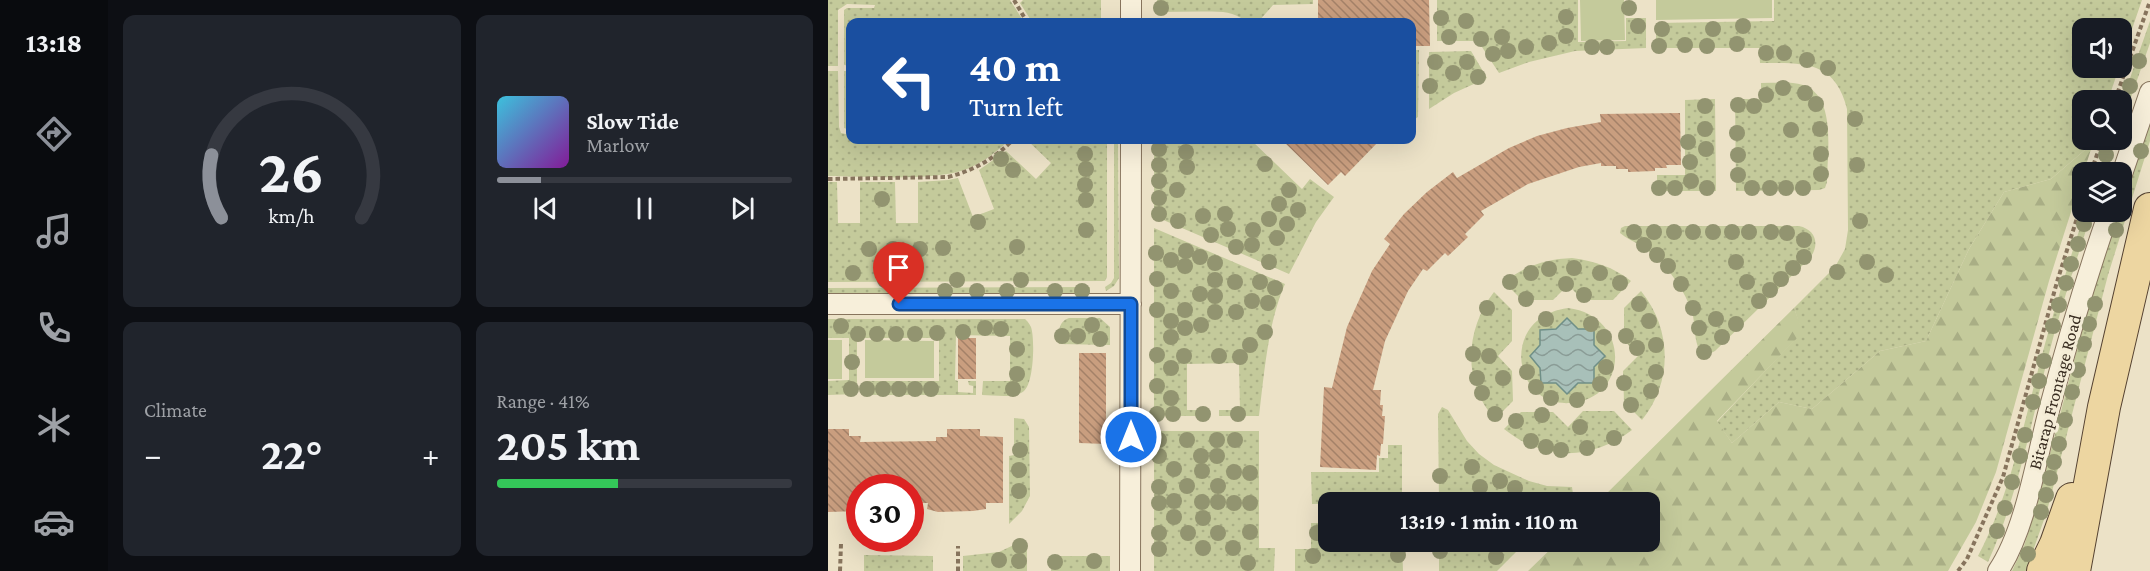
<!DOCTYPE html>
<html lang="en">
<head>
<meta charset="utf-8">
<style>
  :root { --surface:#171b24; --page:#20242c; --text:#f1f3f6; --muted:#9ea1a6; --line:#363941; --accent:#8c9099 }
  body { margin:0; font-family:"Crimson Pro",serif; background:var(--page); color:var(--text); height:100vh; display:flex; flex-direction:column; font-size:22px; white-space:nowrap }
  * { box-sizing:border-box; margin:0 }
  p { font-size:20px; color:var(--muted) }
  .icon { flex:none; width:33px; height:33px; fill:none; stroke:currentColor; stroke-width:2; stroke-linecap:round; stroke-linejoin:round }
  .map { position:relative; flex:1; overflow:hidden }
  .side { display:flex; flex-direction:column; gap:15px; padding:15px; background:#0d0f14; width:720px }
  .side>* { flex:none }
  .hud { position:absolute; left:18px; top:18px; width:570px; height:126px; border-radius:12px; box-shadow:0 6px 24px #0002; background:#1a4fa0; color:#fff; overflow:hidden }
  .controls { position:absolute; left:1244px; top:18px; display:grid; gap:12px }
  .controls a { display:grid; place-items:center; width:60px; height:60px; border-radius:12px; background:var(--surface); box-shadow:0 6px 24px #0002; font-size:30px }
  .speed { position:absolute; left:18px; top:474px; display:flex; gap:12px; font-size:30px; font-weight:700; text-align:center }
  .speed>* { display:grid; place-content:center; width:78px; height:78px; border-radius:50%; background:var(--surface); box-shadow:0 6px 24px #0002; line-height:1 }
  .speed .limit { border:9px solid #d22; background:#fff; color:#111 }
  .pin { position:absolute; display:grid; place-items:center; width:51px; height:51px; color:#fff; margin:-62px -26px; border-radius:50% 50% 50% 0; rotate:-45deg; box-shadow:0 0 6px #0007 }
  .pin .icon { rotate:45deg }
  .me { position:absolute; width:66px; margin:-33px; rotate:0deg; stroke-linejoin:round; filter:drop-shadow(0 0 4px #0008) }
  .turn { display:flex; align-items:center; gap:21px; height:126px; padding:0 24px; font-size:27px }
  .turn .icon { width:78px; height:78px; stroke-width:2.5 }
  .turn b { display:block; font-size:42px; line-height:51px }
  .big { font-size:45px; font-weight:700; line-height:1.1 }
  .side .card { flex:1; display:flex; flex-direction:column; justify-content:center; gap:9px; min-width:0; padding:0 21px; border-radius:12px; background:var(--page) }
  .side .dial { align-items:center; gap:0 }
  .dial svg { height:156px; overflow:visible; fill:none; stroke:var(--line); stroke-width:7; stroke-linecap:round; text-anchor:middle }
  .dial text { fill:var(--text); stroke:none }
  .song { display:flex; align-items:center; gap:18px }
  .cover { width:72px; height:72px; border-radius:9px; background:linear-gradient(135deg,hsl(190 70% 55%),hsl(290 70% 35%)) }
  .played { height:6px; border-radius:3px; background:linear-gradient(90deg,var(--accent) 15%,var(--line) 15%) }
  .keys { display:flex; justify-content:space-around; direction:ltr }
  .heat { display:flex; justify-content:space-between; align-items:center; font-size:33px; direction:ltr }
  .charge { height:9px; border-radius:4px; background:linear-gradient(90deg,#34c759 41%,var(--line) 0) }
  .side .tiles { flex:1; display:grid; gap:15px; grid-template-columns:repeat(2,1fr) }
  .trip { position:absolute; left:490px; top:492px; width:342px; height:60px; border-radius:12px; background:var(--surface); box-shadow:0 6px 24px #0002; font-weight:700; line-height:60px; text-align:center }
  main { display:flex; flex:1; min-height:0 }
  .menu { display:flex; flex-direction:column; width:108px; justify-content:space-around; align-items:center; background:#090b0e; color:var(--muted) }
  .menu .icon { width:42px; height:42px }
  .menu .on { color:var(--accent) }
  .menu b { font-size:27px; color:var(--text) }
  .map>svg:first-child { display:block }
  .grass { fill:url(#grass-dots) }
  .forest { fill:url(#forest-firs) }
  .park { fill:#c4ca9b }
  .water { fill:url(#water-waves); stroke:#6f8f87; stroke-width:1.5 }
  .building { fill:url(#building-back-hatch) }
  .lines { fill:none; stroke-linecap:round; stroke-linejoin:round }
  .minor-casing { stroke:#87745d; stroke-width:22 }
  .primary-casing { stroke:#554231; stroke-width:34 }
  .path { stroke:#87745d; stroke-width:4; stroke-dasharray:4.5 3; stroke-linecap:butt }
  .minor { stroke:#f7efda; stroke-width:20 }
  .primary { stroke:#edd6a1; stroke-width:32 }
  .tree { fill:#929470 }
  .route-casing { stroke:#114b97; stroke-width:15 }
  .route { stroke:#1a73e8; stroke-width:10 }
  .labels { text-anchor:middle; stroke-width:6; stroke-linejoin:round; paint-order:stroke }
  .street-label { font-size:18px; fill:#382c20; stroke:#f4ecd6 }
</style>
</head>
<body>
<main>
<nav class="menu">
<b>13:18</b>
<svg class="icon on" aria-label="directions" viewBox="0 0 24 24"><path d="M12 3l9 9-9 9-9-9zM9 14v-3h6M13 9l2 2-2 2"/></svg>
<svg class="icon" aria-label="music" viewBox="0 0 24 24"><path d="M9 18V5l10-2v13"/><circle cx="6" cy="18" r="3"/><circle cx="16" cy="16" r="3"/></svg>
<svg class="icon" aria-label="phone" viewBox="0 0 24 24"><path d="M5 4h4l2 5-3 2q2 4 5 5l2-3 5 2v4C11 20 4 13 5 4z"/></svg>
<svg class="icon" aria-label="climate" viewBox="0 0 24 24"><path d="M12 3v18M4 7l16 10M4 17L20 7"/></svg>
<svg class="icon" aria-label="car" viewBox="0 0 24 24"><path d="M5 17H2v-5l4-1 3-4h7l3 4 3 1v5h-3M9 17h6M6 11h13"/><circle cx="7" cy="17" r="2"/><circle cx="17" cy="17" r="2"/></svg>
</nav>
<section class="side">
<div class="tiles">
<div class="card dial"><svg viewBox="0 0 100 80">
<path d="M14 69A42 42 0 1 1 86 69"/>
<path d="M14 69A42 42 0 0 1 9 37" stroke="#8c9099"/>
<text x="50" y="56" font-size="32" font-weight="700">26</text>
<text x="50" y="72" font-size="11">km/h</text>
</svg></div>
<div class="card">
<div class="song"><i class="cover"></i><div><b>Slow Tide</b><p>Marlow</p></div></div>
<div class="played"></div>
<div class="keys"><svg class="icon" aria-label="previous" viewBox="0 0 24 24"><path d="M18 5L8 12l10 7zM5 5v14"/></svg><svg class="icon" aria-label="pause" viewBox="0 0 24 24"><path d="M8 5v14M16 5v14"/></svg><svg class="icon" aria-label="next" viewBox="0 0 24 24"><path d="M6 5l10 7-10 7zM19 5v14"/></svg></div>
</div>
<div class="card"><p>Climate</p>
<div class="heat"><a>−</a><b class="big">22°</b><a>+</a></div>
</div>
<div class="card"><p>Range · 41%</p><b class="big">205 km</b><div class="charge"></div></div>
</div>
</section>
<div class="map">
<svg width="1322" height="571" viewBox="0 0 1322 571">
  <defs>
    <pattern id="grass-dots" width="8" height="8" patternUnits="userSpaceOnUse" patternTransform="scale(1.5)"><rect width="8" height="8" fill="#c4ca9b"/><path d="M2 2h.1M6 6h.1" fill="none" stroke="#a9ae85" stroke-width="1.8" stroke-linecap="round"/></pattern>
    <pattern id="forest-firs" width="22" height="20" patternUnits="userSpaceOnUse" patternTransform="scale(1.5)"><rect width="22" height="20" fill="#c4ca9b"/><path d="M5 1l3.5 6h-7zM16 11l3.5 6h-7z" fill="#a9ae85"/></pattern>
    <pattern id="water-waves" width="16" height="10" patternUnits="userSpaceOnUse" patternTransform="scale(1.5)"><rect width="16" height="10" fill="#a8c0b9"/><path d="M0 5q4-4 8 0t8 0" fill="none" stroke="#8a9c96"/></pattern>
    <pattern id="building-back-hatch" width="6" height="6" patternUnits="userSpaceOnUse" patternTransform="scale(1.5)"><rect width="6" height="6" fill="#c99e7f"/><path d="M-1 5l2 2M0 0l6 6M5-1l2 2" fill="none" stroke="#a48168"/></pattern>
  </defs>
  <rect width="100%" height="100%" fill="#ece2c7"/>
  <path class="grass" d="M0,0H182L196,22H22V66L16,65V10L19,8H46L47,5L19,4L10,10V66H0Z
    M195,0H273V22H204L192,3Z
    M329,0H485V4L445,5L430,22C417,23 409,13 395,12C373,11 351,12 329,12Z
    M609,0H750V42L798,41V18H818V48L747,51L701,62L671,73L650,41H609Z
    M946,0H1314L1293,61V28H1254V68H1291L1280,100H1254V140H1266L1265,143L1223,179L1176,192L1141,249L1098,341L1052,351L984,409L951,402L904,443L889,422L974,332L966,308L1007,267L1017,249L1020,230L1019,109C1007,60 975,63 932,63L931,48H828V23L946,21Z
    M1322,21V43L1293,126V104Z
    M584,50H591L590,117L584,121Z
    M643,51L659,78L626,93L601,109V52Z
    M0,71H10L11,127L13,133L22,135V140H181C169,152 155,162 139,169C105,182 38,176 0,176Z
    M16,71H22V130L16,128Z
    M933,83C947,83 962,81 975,85C1009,96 999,154 999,182L997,188L991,190L908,191L907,99H933Z
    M887,99L888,191H829V175H857V100Z
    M1322,113V141L1280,275L1219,511L1198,571H1184L1196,546L1208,508L1269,272L1289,212H1293V201Z
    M199,140H279V277L277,281L0,282V182H9L10,223H32V182H67L68,223H90V182L120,180L130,178L145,217L166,209L151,170L178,151L208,179L223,163Z
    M286,140H290L291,278L286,286L278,291L277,287L283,283L286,278Z
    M326,140H423L474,189L482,179L506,197L488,222L461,274L326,216Z
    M1257,212H1264C1248,261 1232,310 1219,361C1202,428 1189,498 1160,562L1150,556C1180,499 1193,436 1209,374C1223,319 1240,265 1257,212Z
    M797,226H971C989,230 992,246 981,259L887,351L877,356C865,349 868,325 864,312C855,286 836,261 812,245C805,241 798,238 792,233L793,228Z
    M326,228L457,284C440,322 436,375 431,416H391V410H412L411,363L359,364V410H381V416H326Z
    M744,258C767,261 785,267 803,281L785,300H755L740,285L725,300H694L676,282C697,266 718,259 744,258Z
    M262,287V294H0V288Z
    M813,291C844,329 845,382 814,420L796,402L795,371L810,356L796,340V308Z
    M666,292L684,310V341L670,356L684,371L685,401L667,419C634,383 637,329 666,292Z
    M740,308C804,316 801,400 742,403C684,407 671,317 740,308Z
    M272,318L282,327V345L231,344C231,334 229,322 241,318Z
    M0,319H197C200,322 201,323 203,327C207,338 206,383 196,391C187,399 166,395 154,395L155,381H182V336L128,335L127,380L130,381V392L145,393V386L141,385L140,381H148V395H37V381H111V338H29V394L0,395V381L21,380V338H0Z
    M614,407L620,410L639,441L651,454L666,465L701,481L719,486L744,487L745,494L737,502H611L610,414Z
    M755,411H786L804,430C763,461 716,461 676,429L693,412H725L740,427Z
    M186,418L196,419L201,427L202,496L194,511L181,524V456L186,455Z
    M326,431H431V548H447L446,571H326Z
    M560,445H574V502L484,504L483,472H551V458H560Z
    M483,523H501V542H574L575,571H467V549H483Z
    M196,540L199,544V571H135V556L171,552Z
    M611,542H698L669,571H611Z
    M36,555L105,556V571H36Z
    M223,556H282V571H223Z"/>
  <path class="forest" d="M1265,143L1221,281L1168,472L1148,522L1120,571H700L730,542H822V502H770L966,308L975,332L889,421L904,443L951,402L984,409L1052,351L1098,341L1141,249L1176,192L1223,179Z"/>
  <path class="park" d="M752,0H796L797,40L753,41Z
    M828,0H944V18L828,20Z
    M0,340H14V379H0Z
    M37,340L106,341V378H37Z"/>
  <path class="water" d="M739,318L750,329H766V345L777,356L766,367V383H750L739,394L728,383H713L712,368L702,356L712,345V330L728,329Z"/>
  <path class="building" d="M490,0H601L602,46H584V22H490Z
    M852,113L853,165H838L839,168H827V171L800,172V169H788V166H773V163L751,167L700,184L653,211L656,215L637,234L640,237L620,256L617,253L599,271L595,269L580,291L557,341L545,390H553L552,405H555L554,416H557L555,444H553L552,456L549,455L548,470L492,467L496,387L504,388L519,327L544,271L562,244L556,239L576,214L599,192L625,172L629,178L681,148L709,136L739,128L773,122L772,114Z
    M454,140H552L517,176L513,172L500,185Z
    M130,338H148V379H130Z
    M251,353H278V444L251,443Z
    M0,429H21V436H33L32,442L108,441V437H119V429H152V436L175,437V503H158V509L145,511L110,512L99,509L100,503H85L82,488H32V511L0,512Z"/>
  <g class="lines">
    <defs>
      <path id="minor" d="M303,22V0
        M1293,177L1322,92
        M0,304H303
        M302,571L303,140
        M1170,571C1197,531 1208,461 1220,414C1238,346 1258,278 1281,212"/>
      <path id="primary" d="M1215,571L1228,544L1244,499
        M1246,571L1276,407L1322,209"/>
    </defs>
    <use href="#minor" class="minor-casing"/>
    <use href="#primary" class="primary-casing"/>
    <path class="path" d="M186,0L199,22
      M1287,100L1322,1
      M1263,172L1274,140
      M0,179L120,177C147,170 165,159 185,140
      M12,571L13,544
      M130,571V546
      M1130,571L1139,559L1175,477L1229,282L1254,202"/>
    <use href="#minor" class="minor"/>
    <use href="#primary" class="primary"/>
  </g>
  <g class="tree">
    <circle cx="333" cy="8" r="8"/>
    <circle cx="801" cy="8" r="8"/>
    <circle cx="738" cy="17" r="8"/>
    <circle cx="613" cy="18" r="8"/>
    <circle cx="638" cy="21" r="8"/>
    <circle cx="810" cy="26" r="8"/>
    <circle cx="915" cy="26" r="8"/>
    <circle cx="834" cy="29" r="8"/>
    <circle cx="885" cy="29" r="8"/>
    <circle cx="738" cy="36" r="8"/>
    <circle cx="621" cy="37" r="8"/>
    <circle cx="674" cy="37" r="8"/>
    <circle cx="653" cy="39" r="8"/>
    <circle cx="721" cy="43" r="8"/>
    <circle cx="909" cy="44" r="8"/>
    <circle cx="857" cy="45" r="8"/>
    <circle cx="831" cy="46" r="8"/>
    <circle cx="879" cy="46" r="8"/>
    <circle cx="698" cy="47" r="8"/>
    <circle cx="764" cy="47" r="8"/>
    <circle cx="779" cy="47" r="8"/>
    <circle cx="680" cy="51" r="8"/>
    <circle cx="938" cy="53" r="8"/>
    <circle cx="956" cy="53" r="8"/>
    <circle cx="665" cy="54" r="8"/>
    <circle cx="979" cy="60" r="8"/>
    <circle cx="1311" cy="61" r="8"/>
    <circle cx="607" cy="62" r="8"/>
    <circle cx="639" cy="62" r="8"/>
    <circle cx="1000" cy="68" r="8"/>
    <circle cx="625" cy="73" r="8"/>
    <circle cx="650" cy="77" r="8"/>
    <circle cx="602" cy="86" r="8"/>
    <circle cx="1302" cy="86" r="8"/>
    <circle cx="955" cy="88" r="8"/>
    <circle cx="977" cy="93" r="8"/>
    <circle cx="938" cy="95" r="8"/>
    <circle cx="988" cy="104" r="8"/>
    <circle cx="910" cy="105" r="8"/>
    <circle cx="877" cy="106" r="8"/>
    <circle cx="926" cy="106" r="8"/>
    <circle cx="1027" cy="119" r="8"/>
    <circle cx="877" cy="129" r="8"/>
    <circle cx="992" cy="129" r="8"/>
    <circle cx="963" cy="130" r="8"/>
    <circle cx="909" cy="133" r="8"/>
    <circle cx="860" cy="142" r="8"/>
    <circle cx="331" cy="149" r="8"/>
    <circle cx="878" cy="149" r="8"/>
    <circle cx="1313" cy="151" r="8"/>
    <circle cx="358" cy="152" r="8"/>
    <circle cx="257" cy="154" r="8"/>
    <circle cx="993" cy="154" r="8"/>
    <circle cx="910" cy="155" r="8"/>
    <circle cx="1278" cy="155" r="8"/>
    <circle cx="173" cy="159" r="8"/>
    <circle cx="862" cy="162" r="8"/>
    <circle cx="437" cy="164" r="8"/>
    <circle cx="331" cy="165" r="8"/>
    <circle cx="1029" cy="165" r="8"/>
    <circle cx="359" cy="167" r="8"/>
    <circle cx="258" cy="169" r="8"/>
    <circle cx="185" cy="170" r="8"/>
    <circle cx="993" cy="174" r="8"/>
    <circle cx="910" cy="175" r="8"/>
    <circle cx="331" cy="181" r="8"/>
    <circle cx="863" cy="181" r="8"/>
    <circle cx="257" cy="185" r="8"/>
    <circle cx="831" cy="188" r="8"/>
    <circle cx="847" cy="188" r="8"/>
    <circle cx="879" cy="188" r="8"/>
    <circle cx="924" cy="188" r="8"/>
    <circle cx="942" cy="188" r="8"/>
    <circle cx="958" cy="188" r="8"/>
    <circle cx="975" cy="188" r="8"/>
    <circle cx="349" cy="190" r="8"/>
    <circle cx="461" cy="190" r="8"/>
    <circle cx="331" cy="198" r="8"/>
    <circle cx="54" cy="199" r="8"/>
    <circle cx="258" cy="200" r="8"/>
    <circle cx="451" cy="204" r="8"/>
    <circle cx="470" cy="210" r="8"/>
    <circle cx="331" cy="214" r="8"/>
    <circle cx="397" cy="214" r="8"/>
    <circle cx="375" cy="216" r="8"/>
    <circle cx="441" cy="219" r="8"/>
    <circle cx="350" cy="221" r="8"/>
    <circle cx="1032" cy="221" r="8"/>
    <circle cx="150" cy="222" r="8"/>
    <circle cx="459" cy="224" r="8"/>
    <circle cx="1256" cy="224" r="8"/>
    <circle cx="400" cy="229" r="8"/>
    <circle cx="258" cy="230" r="8"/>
    <circle cx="425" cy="230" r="8"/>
    <circle cx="1288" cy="230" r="8"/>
    <circle cx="806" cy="232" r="8"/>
    <circle cx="826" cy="232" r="8"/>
    <circle cx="846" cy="232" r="8"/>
    <circle cx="865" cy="232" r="8"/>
    <circle cx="885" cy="232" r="8"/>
    <circle cx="904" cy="232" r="8"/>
    <circle cx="921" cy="232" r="8"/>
    <circle cx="943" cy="232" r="8"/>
    <circle cx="959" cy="233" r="8"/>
    <circle cx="383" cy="235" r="8"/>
    <circle cx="449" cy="238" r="8"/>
    <circle cx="976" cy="240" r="8"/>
    <circle cx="1250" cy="244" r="8"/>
    <circle cx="424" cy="245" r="8"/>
    <circle cx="816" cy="245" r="8"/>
    <circle cx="189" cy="247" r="8"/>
    <circle cx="408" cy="247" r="8"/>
    <circle cx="115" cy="248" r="8"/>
    <circle cx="41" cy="249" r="8"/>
    <circle cx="65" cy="249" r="8"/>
    <circle cx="92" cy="249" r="8"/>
    <circle cx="358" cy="251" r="8"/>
    <circle cx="328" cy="253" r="8"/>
    <circle cx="829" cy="255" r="8"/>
    <circle cx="372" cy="257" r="8"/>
    <circle cx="976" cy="257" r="8"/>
    <circle cx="343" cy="260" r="8"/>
    <circle cx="441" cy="262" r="8"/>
    <circle cx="908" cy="262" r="8"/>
    <circle cx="1039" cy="262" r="8"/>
    <circle cx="387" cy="263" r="8"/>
    <circle cx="1243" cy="264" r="8"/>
    <circle cx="357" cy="266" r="8"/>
    <circle cx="840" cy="266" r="8"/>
    <circle cx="746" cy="268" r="8"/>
    <circle cx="965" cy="268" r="8"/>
    <circle cx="721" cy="269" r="8"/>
    <circle cx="1009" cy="272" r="8"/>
    <circle cx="25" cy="273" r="8"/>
    <circle cx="703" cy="273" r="8"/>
    <circle cx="772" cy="273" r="8"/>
    <circle cx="1058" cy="275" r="8"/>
    <circle cx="329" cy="279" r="8"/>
    <circle cx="953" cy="279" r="8"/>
    <circle cx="57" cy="280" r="8"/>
    <circle cx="75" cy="280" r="8"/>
    <circle cx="129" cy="280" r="8"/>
    <circle cx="193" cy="280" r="8"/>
    <circle cx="387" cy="280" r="8"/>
    <circle cx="407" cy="282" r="8"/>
    <circle cx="432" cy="282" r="8"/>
    <circle cx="682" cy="282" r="8"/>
    <circle cx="919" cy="282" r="8"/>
    <circle cx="792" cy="283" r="8"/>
    <circle cx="1238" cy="283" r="8"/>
    <circle cx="738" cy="284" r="8"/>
    <circle cx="853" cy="284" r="8"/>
    <circle cx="447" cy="288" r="8"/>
    <circle cx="942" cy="290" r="8"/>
    <circle cx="117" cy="291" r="8"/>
    <circle cx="149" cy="291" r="8"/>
    <circle cx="179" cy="291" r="8"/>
    <circle cx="227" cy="291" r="8"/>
    <circle cx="254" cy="291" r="8"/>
    <circle cx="343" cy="291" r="8"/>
    <circle cx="372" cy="294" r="8"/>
    <circle cx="756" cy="295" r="8"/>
    <circle cx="387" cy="296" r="8"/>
    <circle cx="698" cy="299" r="8"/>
    <circle cx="424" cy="301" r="8"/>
    <circle cx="931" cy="301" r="8"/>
    <circle cx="440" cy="303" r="8"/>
    <circle cx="811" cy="304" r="8"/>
    <circle cx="1267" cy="304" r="8"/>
    <circle cx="1231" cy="305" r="8"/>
    <circle cx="659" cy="308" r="8"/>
    <circle cx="865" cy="308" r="8"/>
    <circle cx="329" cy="310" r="8"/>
    <circle cx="357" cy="310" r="8"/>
    <circle cx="387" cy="312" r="8"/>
    <circle cx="408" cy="312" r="8"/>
    <circle cx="718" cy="319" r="8"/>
    <circle cx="888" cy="319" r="8"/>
    <circle cx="343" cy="321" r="8"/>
    <circle cx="821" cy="321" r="8"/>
    <circle cx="763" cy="324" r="8"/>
    <circle cx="908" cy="324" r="8"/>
    <circle cx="1261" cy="324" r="8"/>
    <circle cx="264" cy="325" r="8"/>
    <circle cx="373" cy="325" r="8"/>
    <circle cx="13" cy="326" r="8"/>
    <circle cx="1225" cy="326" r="8"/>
    <circle cx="157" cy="328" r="8"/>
    <circle cx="357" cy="328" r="8"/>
    <circle cx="871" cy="328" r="8"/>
    <circle cx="173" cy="329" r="8"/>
    <circle cx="135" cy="332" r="8"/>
    <circle cx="437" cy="332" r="8"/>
    <circle cx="109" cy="333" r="8"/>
    <circle cx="30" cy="334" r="8"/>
    <circle cx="49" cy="334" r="8"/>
    <circle cx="68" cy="334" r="8"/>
    <circle cx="87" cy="334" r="8"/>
    <circle cx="234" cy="336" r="8"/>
    <circle cx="250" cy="336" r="8"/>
    <circle cx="798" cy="336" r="8"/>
    <circle cx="343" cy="337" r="8"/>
    <circle cx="776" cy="337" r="8"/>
    <circle cx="894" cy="337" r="8"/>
    <circle cx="272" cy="339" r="8"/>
    <circle cx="1256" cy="344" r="8"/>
    <circle cx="422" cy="345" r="8"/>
    <circle cx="828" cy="345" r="8"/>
    <circle cx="809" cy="348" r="8"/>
    <circle cx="189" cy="349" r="8"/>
    <circle cx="876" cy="352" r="8"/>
    <circle cx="645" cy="354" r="8"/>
    <circle cx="329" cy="355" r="8"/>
    <circle cx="356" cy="356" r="8"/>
    <circle cx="391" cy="356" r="8"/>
    <circle cx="661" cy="356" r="8"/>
    <circle cx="412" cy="357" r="8"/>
    <circle cx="1216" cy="361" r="8"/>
    <circle cx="24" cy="362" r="8"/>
    <circle cx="778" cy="367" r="8"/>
    <circle cx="343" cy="368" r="8"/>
    <circle cx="1250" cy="370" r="8"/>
    <circle cx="699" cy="372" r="8"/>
    <circle cx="828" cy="372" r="8"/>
    <circle cx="189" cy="374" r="8"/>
    <circle cx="649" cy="378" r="8"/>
    <circle cx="675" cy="378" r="8"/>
    <circle cx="1211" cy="381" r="8"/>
    <circle cx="796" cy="383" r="8"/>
    <circle cx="772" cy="384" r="8"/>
    <circle cx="329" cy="386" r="8"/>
    <circle cx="708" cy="387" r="8"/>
    <circle cx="23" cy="389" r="8"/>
    <circle cx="39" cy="389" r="8"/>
    <circle cx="55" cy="389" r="8"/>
    <circle cx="71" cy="389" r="8"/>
    <circle cx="87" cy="389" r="8"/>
    <circle cx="103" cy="389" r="8"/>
    <circle cx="185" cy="389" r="8"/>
    <circle cx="823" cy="391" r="8"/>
    <circle cx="1244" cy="392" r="8"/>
    <circle cx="654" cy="393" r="8"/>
    <circle cx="343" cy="398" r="8"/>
    <circle cx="723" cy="398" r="8"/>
    <circle cx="749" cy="400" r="8"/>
    <circle cx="1205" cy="402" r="8"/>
    <circle cx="803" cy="405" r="8"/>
    <circle cx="329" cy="414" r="8"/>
    <circle cx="345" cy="414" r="8"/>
    <circle cx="375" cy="414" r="8"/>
    <circle cx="410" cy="414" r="8"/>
    <circle cx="667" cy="414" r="8"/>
    <circle cx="714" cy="415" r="8"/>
    <circle cx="1237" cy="420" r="8"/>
    <circle cx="688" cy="421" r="8"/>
    <circle cx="752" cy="427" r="8"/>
    <circle cx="1197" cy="435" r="8"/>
    <circle cx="786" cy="438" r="8"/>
    <circle cx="331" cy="440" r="8"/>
    <circle cx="359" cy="440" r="8"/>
    <circle cx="389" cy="440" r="8"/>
    <circle cx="407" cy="440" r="8"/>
    <circle cx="703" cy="441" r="8"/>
    <circle cx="1231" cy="444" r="8"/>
    <circle cx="718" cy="447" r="8"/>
    <circle cx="759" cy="448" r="8"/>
    <circle cx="192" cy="450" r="8"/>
    <circle cx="733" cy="450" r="8"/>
    <circle cx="331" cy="456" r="8"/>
    <circle cx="373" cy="456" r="8"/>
    <circle cx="389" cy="456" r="8"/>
    <circle cx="1192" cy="456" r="8"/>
    <circle cx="1226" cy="462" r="8"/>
    <circle cx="644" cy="467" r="8"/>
    <circle cx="346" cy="469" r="8"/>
    <circle cx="191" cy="470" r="8"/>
    <circle cx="374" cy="471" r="8"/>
    <circle cx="406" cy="472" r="8"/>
    <circle cx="422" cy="473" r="8"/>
    <circle cx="612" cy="476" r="8"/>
    <circle cx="1222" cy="478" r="8"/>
    <circle cx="672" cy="481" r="8"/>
    <circle cx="1184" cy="482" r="8"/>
    <circle cx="359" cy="486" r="8"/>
    <circle cx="390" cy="486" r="8"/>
    <circle cx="331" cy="487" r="8"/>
    <circle cx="652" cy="487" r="8"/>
    <circle cx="687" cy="488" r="8"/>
    <circle cx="191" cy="491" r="8"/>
    <circle cx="1218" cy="495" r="8"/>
    <circle cx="346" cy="501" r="8"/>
    <circle cx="374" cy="502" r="8"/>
    <circle cx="390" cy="502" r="8"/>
    <circle cx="331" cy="503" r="8"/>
    <circle cx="406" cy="503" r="8"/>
    <circle cx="422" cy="503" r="8"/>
    <circle cx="1177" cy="508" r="8"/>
    <circle cx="1213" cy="512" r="8"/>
    <circle cx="346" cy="517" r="8"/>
    <circle cx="375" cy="518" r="8"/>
    <circle cx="1169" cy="531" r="8"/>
    <circle cx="422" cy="532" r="8"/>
    <circle cx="331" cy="533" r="8"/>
    <circle cx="360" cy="533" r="8"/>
    <circle cx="390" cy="533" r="8"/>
    <circle cx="489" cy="533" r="8"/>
    <circle cx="192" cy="546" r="8"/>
    <circle cx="375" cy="548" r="8"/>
    <circle cx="405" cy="548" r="8"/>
    <circle cx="331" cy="549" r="8"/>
    <circle cx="612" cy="551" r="8"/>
    <circle cx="1200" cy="554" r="8"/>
    <circle cx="570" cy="555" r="8"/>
    <circle cx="485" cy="556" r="8"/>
    <circle cx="668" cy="557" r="8"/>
    <circle cx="171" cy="560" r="8"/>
    <circle cx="191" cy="561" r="8"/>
    <circle cx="266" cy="561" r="8"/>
    <circle cx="227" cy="562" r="8"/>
    <circle cx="420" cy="563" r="8"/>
  </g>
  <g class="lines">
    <defs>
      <path id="route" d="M71,304H303V437"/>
    </defs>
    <use href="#route" class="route-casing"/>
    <use href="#route" class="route"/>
  </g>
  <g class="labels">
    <g class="street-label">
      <text transform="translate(1227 392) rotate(-75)" y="6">Bitarap Frontage Road</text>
    </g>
  </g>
</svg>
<div class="controls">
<a><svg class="icon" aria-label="sound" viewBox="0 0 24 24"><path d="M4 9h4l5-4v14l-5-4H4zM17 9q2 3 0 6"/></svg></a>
<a><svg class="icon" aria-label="search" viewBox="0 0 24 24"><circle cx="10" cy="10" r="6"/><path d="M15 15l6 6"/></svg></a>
<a><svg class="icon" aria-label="layers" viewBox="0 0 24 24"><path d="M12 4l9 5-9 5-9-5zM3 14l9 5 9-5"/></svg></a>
</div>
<div class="speed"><div class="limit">30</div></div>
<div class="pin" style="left:71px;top:304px;background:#d93025"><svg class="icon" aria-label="arrive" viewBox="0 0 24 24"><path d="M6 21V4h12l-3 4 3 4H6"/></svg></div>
<svg class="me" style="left:303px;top:437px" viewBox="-20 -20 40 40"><circle r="17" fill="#1a73e8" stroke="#fff" stroke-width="3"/><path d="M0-11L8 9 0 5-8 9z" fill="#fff"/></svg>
<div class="trip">13:19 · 1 min · 110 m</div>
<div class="hud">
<div class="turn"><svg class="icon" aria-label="left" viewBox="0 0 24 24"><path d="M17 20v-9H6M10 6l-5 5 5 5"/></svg><div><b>40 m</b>Turn left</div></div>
</div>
</div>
</main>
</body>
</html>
